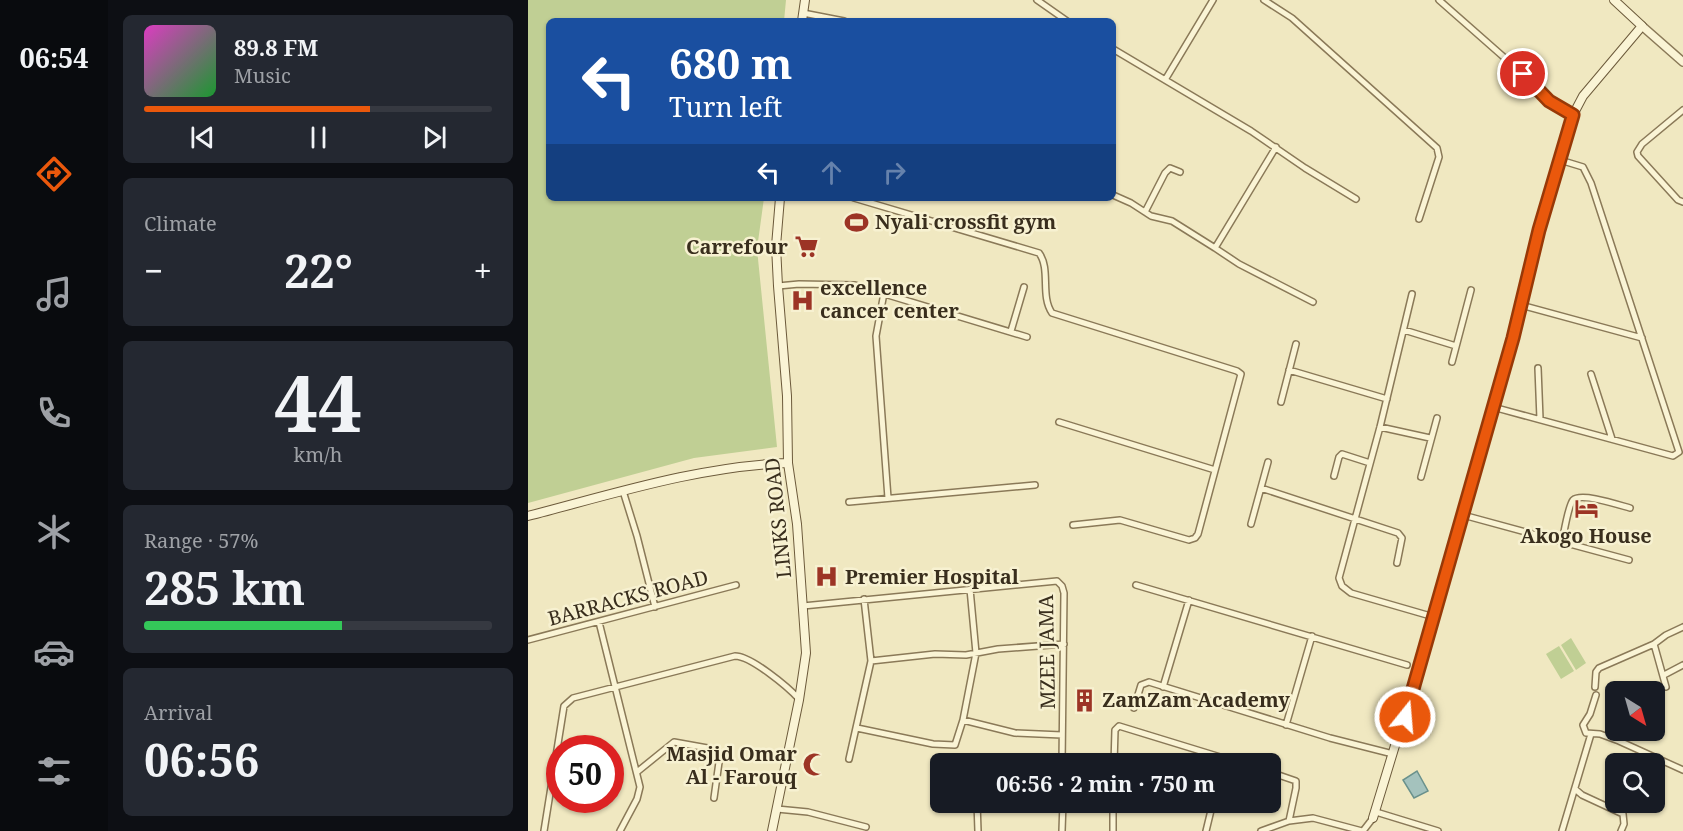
<!DOCTYPE html>
<html lang="en">
<head>
<meta charset="utf-8">
<style>
  :root { --surface:#171b24; --page:#242831; --text:#f1f3f6; --muted:#9ea1a6; --line:#363941; --accent:#ea580c }
  body { margin:0; font-family:"Noto Serif",serif; background:var(--page); color:var(--text); height:100vh; display:flex; flex-direction:column; font-size:22px; white-space:nowrap }
  * { box-sizing:border-box; margin:0 }
  p { font-size:20px; color:var(--muted) }
  .icon { flex:none; width:33px; height:33px; fill:none; stroke:currentColor; stroke-width:2; stroke-linecap:round; stroke-linejoin:round }
  .map { position:relative; flex:1; overflow:hidden }
  .panel { display:flex; flex-direction:column; gap:15px; padding:15px; background:#0d0f14; width:420px }
  .panel>* { flex:none }
  .guide { position:absolute; left:18px; top:18px; width:570px; height:183px; border-radius:9px; box-shadow:0 2px 4px #0004; background:#1a4fa0; color:#fff; overflow:hidden }
  .needle { width:39px; rotate:143deg }
  .fabs { position:absolute; left:1077px; top:681px; display:grid; gap:12px }
  .fabs a { display:grid; place-items:center; width:60px; height:60px; border-radius:9px; background:var(--surface); box-shadow:0 2px 4px #0004; font-size:30px }
  .speed { position:absolute; left:18px; top:735px; display:flex; gap:12px; font-size:30px; font-weight:700; text-align:center }
  .speed>* { display:grid; place-content:center; width:78px; height:78px; border-radius:50%; background:var(--surface); box-shadow:0 2px 4px #0004; line-height:1 }
  .speed .limit { border:9px solid #d22; background:#fff; color:#111 }
  .pin { position:absolute; display:grid; place-items:center; width:51px; height:51px; color:#fff; margin:-26px; border:3px solid #fff; border-radius:50%; box-shadow:0 2px 6px #0007 }
  .me { position:absolute; width:66px; margin:-33px; rotate:17deg; stroke-linejoin:round; filter:drop-shadow(0 0 4px #0008) }
  .turn { display:flex; align-items:center; gap:21px; height:126px; padding:0 24px; font-size:27px }
  .turn .icon { width:78px; height:78px; stroke-width:2.5 }
  .turn b { display:block; font-size:42px; line-height:51px }
  .lanes { display:flex; align-items:center; height:57px; padding:0 24px; background:#0003; justify-content:center; gap:30px; direction:ltr }
  .lanes .off { opacity:.35 }
  .big { font-size:45px; font-weight:700; line-height:1.1 }
  .panel .card { flex:1; display:flex; flex-direction:column; justify-content:center; gap:9px; min-width:0; padding:0 21px; border-radius:9px; background:var(--page) }
  .panel .dial { align-items:center; gap:0 }
  .dial b { font-size:78px; line-height:1 }
  .song { display:flex; align-items:center; gap:18px }
  .cover { width:72px; height:72px; border-radius:9px; background:linear-gradient(135deg,hsl(310 70% 55%),hsl(130 70% 35%)) }
  .played { height:6px; border-radius:3px; background:linear-gradient(90deg,var(--accent) 65%,var(--line) 65%) }
  .keys { display:flex; justify-content:space-around; direction:ltr }
  .heat { display:flex; justify-content:space-between; align-items:center; font-size:33px; direction:ltr }
  .charge { height:9px; border-radius:4px; background:linear-gradient(90deg,#34c759 57%,var(--line) 0) }
  .trip { position:absolute; left:402px; top:753px; width:351px; height:60px; border-radius:9px; background:var(--surface); box-shadow:0 2px 4px #0004; font-weight:700; line-height:60px; text-align:center }
  main { display:flex; flex:1; min-height:0 }
  .tabs { display:flex; flex-direction:column; width:108px; justify-content:space-around; align-items:center; background:#090b0e; color:var(--muted) }
  .tabs .icon { width:42px; height:42px }
  .tabs .active { color:var(--accent) }
  .tabs b { font-size:27px; color:var(--text) }
  .map>svg:first-child { display:block }
  .green { fill:#c0cf94 }
  .water { fill:#a4c2bd; stroke:#6a918c; stroke-width:1.5 }
  .lines { fill:none; stroke-linecap:round; stroke-linejoin:round }
  .minor-casing { stroke:#8a7958; stroke-width:8 }
  .tertiary-casing { stroke:#8a7958; stroke-width:10 }
  .secondary-casing { stroke:#6c5a3b; stroke-width:10 }
  .minor { stroke:#faf4d5; stroke-width:5 }
  .tertiary { stroke:#faf4d5; stroke-width:7 }
  .secondary { stroke:#faf4d5; stroke-width:8 }
  .route-casing { stroke:#983908; stroke-width:15 }
  .route { stroke:#ea580c; stroke-width:10 }
  .labels { text-anchor:middle; stroke-width:5; stroke-linejoin:round; paint-order:stroke }
  .poi-label { font-size:20px; font-weight:bold; fill:#392e1d; stroke:#f7f1d1; text-anchor:start }
  .street-label { font-size:20px; fill:#392e1d; stroke:#f7f1d1 }
</style>
</head>
<body>
<main>
<nav class="tabs">
<b>06:54</b>
<svg class="icon active" aria-label="directions" viewBox="0 0 24 24"><path d="M12 3l9 9-9 9-9-9zM9 14v-3h6M13 9l2 2-2 2"/></svg>
<svg class="icon" aria-label="music" viewBox="0 0 24 24"><path d="M9 18V5l10-2v13"/><circle cx="6" cy="18" r="3"/><circle cx="16" cy="16" r="3"/></svg>
<svg class="icon" aria-label="phone" viewBox="0 0 24 24"><path d="M5 4h4l2 5-3 2q2 4 5 5l2-3 5 2v4C11 20 4 13 5 4z"/></svg>
<svg class="icon" aria-label="climate" viewBox="0 0 24 24"><path d="M12 3v18M4 7l16 10M4 17L20 7"/></svg>
<svg class="icon" aria-label="car" viewBox="0 0 24 24"><path d="M5 17H2v-5l4-1 3-4h7l3 4 3 1v5h-3M9 17h6M6 11h13"/><circle cx="7" cy="17" r="2"/><circle cx="17" cy="17" r="2"/></svg>
<svg class="icon" aria-label="filters" viewBox="0 0 24 24"><path d="M4 7h16M4 17h16"/><circle cx="9" cy="7" r="2"/><circle cx="15" cy="17" r="2"/></svg>
</nav>
<section class="panel">
<div class="card">
<div class="song"><i class="cover"></i><div><b>89.8 FM</b><p>Music</p></div></div>
<div class="played"></div>
<div class="keys"><svg class="icon" aria-label="previous" viewBox="0 0 24 24"><path d="M18 5L8 12l10 7zM5 5v14"/></svg><svg class="icon" aria-label="pause" viewBox="0 0 24 24"><path d="M8 5v14M16 5v14"/></svg><svg class="icon" aria-label="next" viewBox="0 0 24 24"><path d="M6 5l10 7-10 7zM19 5v14"/></svg></div>
</div>
<div class="card"><p>Climate</p>
<div class="heat"><a>−</a><b class="big">22°</b><a>+</a></div>
</div>
<div class="card dial"><b>44</b><p>km/h</p></div>
<div class="card"><p>Range · 57%</p><b class="big">285 km</b><div class="charge"></div></div>
<div class="card"><p>Arrival</p><b class="big">06:56</b></div>
</section>
<div class="map">
<svg width="1155" height="831" viewBox="0 0 1155 831">
  <rect width="100%" height="100%" fill="#f0e8c1"/>
  <path class="green" d="M0,0H258L256,21H21V198H236L229,249L249,447L166,458L0,503Z
    M1043,638L1058,663L1048,670L1033,645Z
    M1031,646L1046,671L1033,679L1018,654Z"/>
  <path class="water" d="M889,771L900,791L886,798L875,780Z"/>
  <g class="lines">
    <defs>
      <path id="minor" d="M509,0L539,21
        M736,0L764,18L909,148L911,157L891,219
        M911,0L995,74L1021,101L1045,115
        M275,13L316,21
        M585,49L723,131L777,168L828,199
        M637,80L685,0
        M1155,110L1114,144L1109,152L1110,156L1150,200L1155,202
        M748,147L687,248L711,264L785,302
        M585,195L603,203L623,216L644,221L687,248
        M326,198L511,253C523,269 512,296 524,313L709,371L713,374L670,534L667,538L661,540L592,520L545,525
        M617,212L637,173L642,168L652,172
        M250,286L271,284L327,285L499,337
        M356,293L348,336L360,498
        M884,294L852,427L811,578L814,586L823,593L906,617
        M993,305L1114,338
        M876,330L928,346
        M483,331L496,287
        M924,362L943,290
        M1010,368L1012,419
        M761,370L859,399
        M1063,374L1084,439
        M753,402L768,344
        M965,407L1145,456L1151,452L1063,183L1055,167L1032,160
        M531,422L687,470
        M852,427L902,438
        M806,476L811,457L814,454L842,463
        M893,477L909,418
        M733,488L870,533L874,538L869,563
        M95,491L109,536L127,607
        M321,502L507,485
        M935,515L1101,560
        M723,524L740,462
        M1034,542C1036,533 1040,506 1045,500C1053,492 1091,505 1102,508
        M608,585L879,665
        M275,606L529,581L534,586L536,593L534,764
        M71,622L112,787L109,799L92,831
        M0,640L208,585
        M1126,644L1138,687
        M343,661L407,654L438,655L470,649L536,644
        M1136,675L1155,665
        M635,687L661,600
        M1067,687L1068,672L1071,668L1126,644L1138,635L1155,627
        M1068,695L1062,714L1055,725L1058,733L1072,734L1091,741L1155,770
        M606,708L613,685L621,682L802,738L865,754
        M435,720L487,733L534,735
        M758,725L784,636
        M329,728L405,744L427,745L435,720L448,653L442,589
        M321,759L343,661L336,599
        M586,764L587,730L591,726L715,764
        M109,772L146,742L185,749L192,755L186,798
        M742,772L768,781V788L761,821
        M1047,789L1054,795L1095,814L1096,824L1093,831
        M449,802L450,831
        M249,809L280,812L338,827
        M848,812L910,831
        M16,831L36,706L45,698L207,656C223,656 260,687 271,699
        M534,831L535,802
        M585,831V802
        M678,831L685,802
        M733,831L761,821L785,818L834,831
        M835,831L845,818
        M1034,831L1063,734"/>
      <path id="tertiary" d="M1114,26L1155,62"/>
      <path id="secondary" d="M274,21L277,0
        M0,516C85,494 172,466 260,463
        M845,818L924,558L985,338L1011,230L1045,115L1055,96L1114,26L1086,0
        M244,831L271,700L278,653L269,524L260,463L259,396L250,286L248,246L252,198"/>
    </defs>
    <use href="#minor" class="minor-casing"/>
    <use href="#tertiary" class="tertiary-casing"/>
    <use href="#secondary" class="secondary-casing"/>
    <use href="#minor" class="minor"/>
    <use href="#tertiary" class="tertiary"/>
    <use href="#secondary" class="secondary"/>
  </g>
  <g class="lines">
    <defs>
      <path id="route" d="M877,717L985,338L1011,230L1045,115L1021,101L995,74"/>
    </defs>
    <use href="#route" class="route-casing"/>
    <use href="#route" class="route"/>
  </g>
  <defs>
    <symbol id="stadium-bare" viewBox="-9 -9 18 18"><path d="M0-5a6.5 5 0 1 0 0 10a6.5 5 0 1 0 0-10ZM-3.5-1.8h7v3.6h-7Z" fill="#9c3425" stroke="#f7f1d1" stroke-width="2.5" paint-order="stroke"/></symbol>
    <symbol id="supermarket-bare" viewBox="-9 -9 18 18"><path d="M-6-5.5h2.5l.6 2H6L4.5 2H-2.5L-4.4-4H-6ZM-1.5 3.2a1.3 1.3 0 1 0 .1 0ZM3 3.2a1.3 1.3 0 1 0 .1 0Z" fill="#9c3425" stroke="#f7f1d1" stroke-width="2.5" paint-order="stroke"/></symbol>
    <symbol id="hospital-bare" viewBox="-9 -9 18 18"><path d="M-5-5h3v3.5h4V-5h3V5h-3V1.5h-4V5h-3Z" fill="#9c3425" stroke="#f7f1d1" stroke-width="2.5" paint-order="stroke"/></symbol>
    <symbol id="hotel-bare" viewBox="-9 -9 18 18"><path d="M-6-4.5h1.5V1H6V5H4.5V3h-9V5H-6ZM-4 0a1.8 1.8 0 1 1 3.6 0ZM.5 0V-2.5h3Q6-2.5 6 0Z" fill="#9c3425" stroke="#f7f1d1" stroke-width="2.5" paint-order="stroke"/></symbol>
    <symbol id="building-bare" viewBox="-9 -9 18 18"><path d="M-4-6H4V6H1V3H-1V6H-4ZM-2.5-4.3h1.7v1.8h-1.7ZM.8-4.3h1.7v1.8H.8ZM-2.5-1h1.7V.8h-1.7ZM.8-1h1.7V.8H.8Z" fill="#9c3425" stroke="#f7f1d1" stroke-width="2.5" paint-order="stroke"/></symbol>
    <symbol id="mosque-bare" viewBox="-9 -9 18 18"><path d="M3.5-4.9A6 6 0 1 0 3.5 4.9A5 5 0 1 1 3.5-4.9Z" fill="#9c3425" stroke="#f7f1d1" stroke-width="2.5" paint-order="stroke"/></symbol>
  </defs>
  <g fill-rule="evenodd">
    <use href="#stadium-bare" x="312" y="206" width="33" height="33"/>
    <use href="#supermarket-bare" x="262" y="230" width="33" height="33"/>
    <use href="#hospital-bare" x="258" y="284" width="33" height="33"/>
    <use href="#hotel-bare" x="1042" y="492" width="33" height="33"/>
    <use href="#hospital-bare" x="282" y="560" width="33" height="33"/>
    <use href="#building-bare" x="540" y="684" width="33" height="33"/>
    <use href="#mosque-bare" x="270" y="748" width="33" height="33"/>
  </g>
  <g class="labels">
    <g class="poi-label">
      <text x="347" y="229">Nyali crossfit gym</text>
      <text x="260" y="254" text-anchor="end">Carrefour</text>
      <text x="292" y="295">excellence<tspan x="292" dy="23">cancer center</tspan></text>
      <text x="1058" y="543" text-anchor="middle">Akogo House</text>
      <text x="317" y="584">Premier Hospital</text>
      <text x="574" y="707">ZamZam Academy</text>
      <text x="269" y="761" text-anchor="end">Masjid Omar<tspan x="269" dy="23">Al - Farouq</tspan></text>
    </g>
    <g class="street-label">
      <text transform="translate(250 518) rotate(-96)" y="7">LINKS ROAD</text>
      <text transform="translate(100 598) rotate(-15)" y="7">BARRACKS ROAD</text>
      <text transform="translate(519 652) rotate(-91)" y="7">MZEE JAMA</text>
    </g>
  </g>
</svg>
<div class="fabs">
<a><svg class="needle" viewBox="-14 -14 28 28"><path d="M0-13l5 13h-10z" fill="#e53935"/><path d="M0 13l5-13h-10z" fill="#9ea1a6"/></svg></a>
<a><svg class="icon" aria-label="search" viewBox="0 0 24 24"><circle cx="10" cy="10" r="6"/><path d="M15 15l6 6"/></svg></a>
</div>
<div class="speed"><div class="limit">50</div></div>
<div class="pin" style="left:995px;top:74px;background:#d93025"><svg class="icon" aria-label="arrive" viewBox="0 0 24 24"><path d="M6 21V4h12l-3 4 3 4H6"/></svg></div>
<svg class="me" style="left:877px;top:717px" viewBox="-20 -20 40 40"><circle r="17" fill="#ea580c" stroke="#fff" stroke-width="3"/><path d="M0-11L8 9 0 5-8 9z" fill="#fff"/></svg>
<div class="trip">06:56 · 2 min · 750 m</div>
<div class="guide">
<div class="turn"><svg class="icon" aria-label="left" viewBox="0 0 24 24"><path d="M17 20v-9H6M10 6l-5 5 5 5"/></svg><div><b>680 m</b>Turn left</div></div>
<div class="lanes"><svg class="icon" aria-label="left" viewBox="0 0 24 24"><path d="M17 20v-9H6M10 6l-5 5 5 5"/></svg><svg class="icon off" aria-label="ahead" viewBox="0 0 24 24"><path d="M12 20V5M6 11l6-6 6 6"/></svg><svg class="icon off" aria-label="right" viewBox="0 0 24 24"><path d="M7 20v-9h11M14 6l5 5-5 5"/></svg></div>
</div>
</div>
</main>
</body>
</html>
